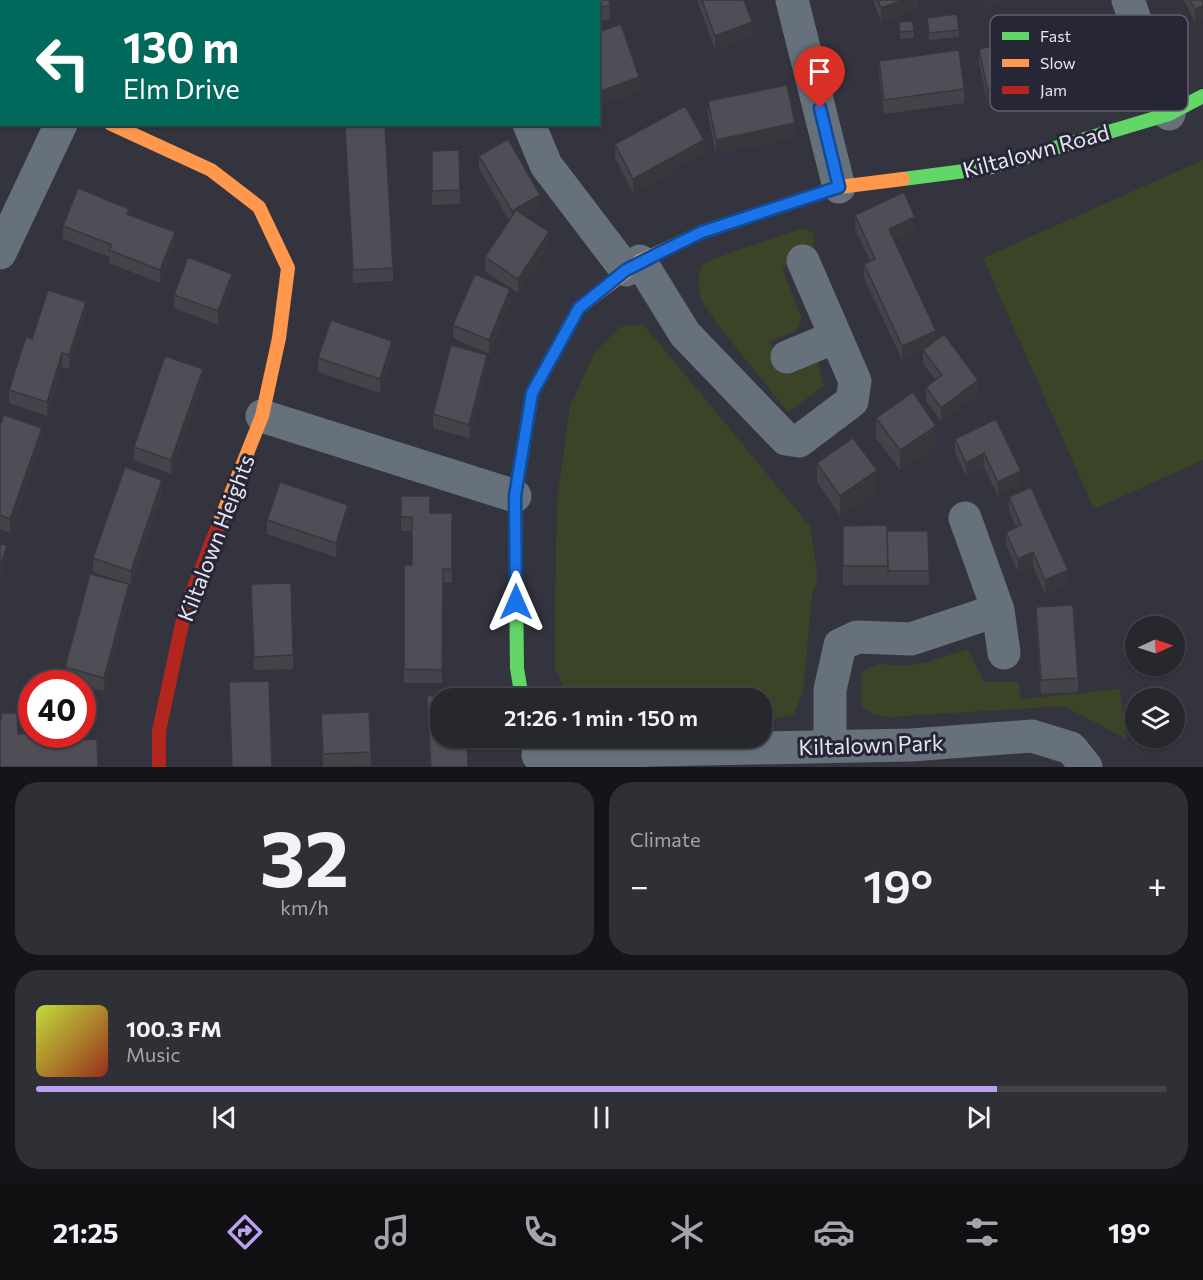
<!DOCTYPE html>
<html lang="en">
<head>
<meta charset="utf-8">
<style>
  :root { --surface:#27272e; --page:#2f2f36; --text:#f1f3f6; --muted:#a4a5aa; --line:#43444a; --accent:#bca0f2 }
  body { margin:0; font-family:Commissioner,sans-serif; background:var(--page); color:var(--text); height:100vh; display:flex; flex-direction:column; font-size:22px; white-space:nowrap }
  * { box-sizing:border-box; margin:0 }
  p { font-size:20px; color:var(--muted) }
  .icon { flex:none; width:33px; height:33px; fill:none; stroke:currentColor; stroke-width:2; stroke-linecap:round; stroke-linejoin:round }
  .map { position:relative; height:767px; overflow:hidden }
  .panel { display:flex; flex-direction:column; gap:15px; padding:15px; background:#151519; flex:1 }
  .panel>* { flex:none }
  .top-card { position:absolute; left:0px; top:0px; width:600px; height:126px; box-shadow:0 2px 4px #0004,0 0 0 2px var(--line); background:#00695c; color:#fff; overflow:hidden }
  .needle { width:39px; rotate:87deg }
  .tools { position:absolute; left:1125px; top:616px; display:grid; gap:12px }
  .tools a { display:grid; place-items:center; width:60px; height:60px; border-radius:50%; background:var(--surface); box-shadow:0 2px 4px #0004,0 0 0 2px var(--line); font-size:30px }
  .speed { position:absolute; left:18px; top:670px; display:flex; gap:12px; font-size:30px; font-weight:700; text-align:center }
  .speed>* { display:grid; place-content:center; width:78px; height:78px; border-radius:50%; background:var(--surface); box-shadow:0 2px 4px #0004,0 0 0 2px var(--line); line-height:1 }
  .speed .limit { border:9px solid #d22; background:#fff; color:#111 }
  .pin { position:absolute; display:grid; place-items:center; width:51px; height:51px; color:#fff; margin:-62px -26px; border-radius:50% 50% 50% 0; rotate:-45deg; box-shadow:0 0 6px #0007 }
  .pin .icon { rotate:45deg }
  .me { position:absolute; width:66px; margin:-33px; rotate:0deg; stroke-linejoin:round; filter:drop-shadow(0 0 4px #0008) }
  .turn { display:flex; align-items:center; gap:21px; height:126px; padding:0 24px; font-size:27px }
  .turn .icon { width:78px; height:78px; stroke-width:2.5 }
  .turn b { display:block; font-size:42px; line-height:51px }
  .big { font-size:45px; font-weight:600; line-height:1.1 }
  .panel .tile { flex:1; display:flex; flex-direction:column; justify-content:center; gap:9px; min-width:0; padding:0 21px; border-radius:24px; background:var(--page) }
  .panel .dial { align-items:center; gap:0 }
  .dial b { font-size:78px; line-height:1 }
  .song { display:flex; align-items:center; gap:18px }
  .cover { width:72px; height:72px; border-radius:9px; background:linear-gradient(135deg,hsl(70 70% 55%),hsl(10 70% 35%)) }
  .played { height:6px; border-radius:3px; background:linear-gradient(90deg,var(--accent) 85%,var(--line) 85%) }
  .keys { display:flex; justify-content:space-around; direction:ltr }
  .heat { display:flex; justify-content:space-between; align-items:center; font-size:33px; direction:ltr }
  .panel .tiles { flex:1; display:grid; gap:15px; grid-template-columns:1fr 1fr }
  .tile:last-child { grid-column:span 2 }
  .trip { position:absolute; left:430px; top:688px; width:342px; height:60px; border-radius:24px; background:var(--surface); box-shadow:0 2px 4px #0004,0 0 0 2px var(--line); font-weight:600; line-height:60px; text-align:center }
  .tab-bar { display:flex; height:96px; justify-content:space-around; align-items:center; background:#101012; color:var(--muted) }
  .tab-bar .icon { width:42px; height:42px }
  .tab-bar .active { color:var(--accent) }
  .tab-bar b { font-size:27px; color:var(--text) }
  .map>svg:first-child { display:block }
  .green { fill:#3c4428 }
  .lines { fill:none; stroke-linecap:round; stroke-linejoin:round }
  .street { stroke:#67717c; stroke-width:33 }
  .fast { stroke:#63d668; stroke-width:14 }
  .slow { stroke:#ff974d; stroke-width:14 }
  .jam { stroke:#b3261e; stroke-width:14 }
  .wall { fill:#44434a }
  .shaded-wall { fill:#37373c }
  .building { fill:#4f4e56; stroke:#37373c; stroke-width:1.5 }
  .route-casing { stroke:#114b97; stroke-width:15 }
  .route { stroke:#1a73e8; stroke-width:10 }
  .labels { text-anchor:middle; stroke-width:6; stroke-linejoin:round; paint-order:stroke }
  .street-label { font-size:22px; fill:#e4e5f0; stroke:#262637 }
  .key { fill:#262637; stroke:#5f5f6e; stroke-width:1.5 }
  .key-label { font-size:16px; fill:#e4e5f0 }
</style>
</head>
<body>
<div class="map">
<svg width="1203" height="767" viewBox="0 0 1203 767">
  <rect width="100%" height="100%" fill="#34343e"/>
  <path class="green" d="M1203,160V460L1094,509L983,258Z
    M803,228L814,233L813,253L782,268L802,319L797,330L770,342L783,372L817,361L824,386L788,412L718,325L702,301L698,283L701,266L713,259Z
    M643,324L810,526L818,579L812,594L803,691L794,714L775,719H762V699H568L555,668V606L557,501L570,406L595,352L620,327Z
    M968,649L984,682H1018L1021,699L1120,689L1126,739L1064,706L888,717L874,714L861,706L862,672L878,664L906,666L927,662Z"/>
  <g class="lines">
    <path class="street" d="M480,0L481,2
      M792,0L839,187
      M1128,0L1169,114
      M95,2V0
      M529,124L546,165L626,270
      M0,253L61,124
      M640,261L685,334L786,439L799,441L852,401L855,381L803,261
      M787,357L835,337
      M262,416L515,496
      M965,518L998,610L1004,653
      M830,747V690L840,645L857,637L911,639L998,610
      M538,755L655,750L911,745L1032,736L1071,748L1086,767"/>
    <path class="fast" d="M903,179L988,168L1169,114L1203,96
      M522,699L517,668L515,496L532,393L563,337"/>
    <path class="slow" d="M111,124L211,170L259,207L288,268L279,338L262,416L218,526
      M563,337L579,308L640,261L702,232L839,187L903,179"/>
    <path class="jam" d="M159,767V731L185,610L218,526"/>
  </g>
  <path class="wall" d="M0,0L2,2V41L0,40Z
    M566,0H609L610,19L598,21V2H567Z
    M697,0H744L752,36L715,50Z
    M873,0H918V9L881,22Z
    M1184,0H1203L1195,23Z
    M927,18L959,30V37L929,40Z
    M899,22L914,31V38L900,39Z
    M598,32L639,91L601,104L598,96Z
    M979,49L1066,84L987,101L979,62Z
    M879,61L964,89V103L884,114L879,74Z
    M708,101L795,137L716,154L708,115Z
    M345,127L393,268V281L353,283Z
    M615,144L704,154L633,193L615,158Z
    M459,150L460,204L432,205V151Z
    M479,156L540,209L526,217L549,246L518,293L485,271V257L509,220L479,169Z
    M129,214L175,246L160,283L109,263V257L63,239V226Z
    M855,215L915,230L894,240L936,340L978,394L941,421L926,401V387L936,380L923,364V350L902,360L864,278V264L870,261L855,229Z
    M232,287L218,325L174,308V295Z
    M510,303L489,354L453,338V325Z
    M86,316L69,369L62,367L47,416L9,403V390Z
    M392,355L380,393L318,372V358Z
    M487,369L469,438L433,428V414Z
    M203,383L171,474L134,460V447Z
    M876,418L936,445L900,470L876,438Z
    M996,419L1021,484L998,496L984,467L966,476L955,453V439Z
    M0,425L42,442L10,533L0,529Z
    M817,463L877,490L840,515L817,482Z
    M162,494L131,585L93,572V558Z
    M401,496L430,513H452V583L443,582L442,683H404V565H412V531H401Z
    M1009,497L1068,583L1045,594L1033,566L1018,572L1006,545V532L1016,527L1009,511Z
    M348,519L336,557L267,534V520Z
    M843,526L887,531H928L929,585H843Z
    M129,598L104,691L82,686V684H77L65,681V667Z
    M251,598L293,655V669L254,670Z
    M1036,607L1078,678V692L1041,694L1036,621Z
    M427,696L468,767H430Z
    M321,714L371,752V766L323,767Z"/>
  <path class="shaded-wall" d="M904,0H918V9L881,22V8Z
    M986,0H1006L983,8V1Z
    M1203,6V19L1195,23V9Z
    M752,22V36L715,50V36Z
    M2,63V76L0,81V67Z
    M1066,71V84L987,101V88Z
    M639,77V91L601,104V91Z
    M795,123V137L716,154V140Z
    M704,140V154L633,193V179Z
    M540,195V209L512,225V211Z
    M915,217V230L889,243V229Z
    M175,232V246L160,283V270Z
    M549,232V246L518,293V279Z
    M232,274V287L218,325V311Z
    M510,289V303L489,354V340Z
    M86,302V316L69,369V355Z
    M936,331V344L902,360V346Z
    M392,341V355L380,393V379Z
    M62,353V367L47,416V402Z
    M487,355V369L469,438V425Z
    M203,369V383L171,474V460Z
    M978,380V394L941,421V408Z
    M936,426V445L900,470V450Z
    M42,428V442L10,533V519Z
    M984,453V467L966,476V463Z
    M877,470V490L840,515V496Z
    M1021,471V484L998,496V482Z
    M162,480V494L131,585V571Z
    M348,505V519L336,557V543Z
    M7,546V560L0,580V566Z
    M1033,552V566L1018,572V559Z
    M1068,570V583L1045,594V580Z
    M129,584V598L104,691V678Z"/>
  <path class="building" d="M0,0H24L23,2H2V27H0Z
    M218,0H235L239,2H218Z
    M568,0H609L610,6L598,7V2H569Z
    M702,0H744L752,22L715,36Z
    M878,0H904L881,8Z
    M1190,0H1203V6L1195,9Z
    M957,14L959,30L929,33L927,18Z
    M913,21L914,31L900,32L899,22Z
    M621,24L639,77L601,91L598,82V32Z
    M1057,32L1066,71L987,88L979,49Z
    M959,50L964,89L884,100L879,61Z
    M787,85L795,123L716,140L708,101Z
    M685,106L704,140L633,179L615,144Z
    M385,125L393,268L353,270L345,127Z
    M508,139L540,195L512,211L479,156Z
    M459,150L460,190L432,191V151Z
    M78,188L129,209L127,214L175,232L160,270L109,250L112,245L63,226Z
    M904,192L915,217L889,229L936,331L902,346L864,264L875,259L855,215Z
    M516,210L549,232L518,279L485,257Z
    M188,257L232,274L218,311L174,295Z
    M475,274L510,289L489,340L453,325Z
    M48,290L86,302L69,355L62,353L47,402L9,390L26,337L32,339Z
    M331,320L392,341L380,379L318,358Z
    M944,334L978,380L941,408L926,387L942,375L923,350Z
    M451,345L487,355L469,425L433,414Z
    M165,356L203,369L171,460L134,447Z
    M913,392L936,426L900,450L876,418Z
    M4,415L42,428L10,519L0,515V425Z
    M996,419L1021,471L998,482L984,453L966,463L955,439Z
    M853,438L877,470L840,496L817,463Z
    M125,467L162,480L131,571L93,558Z
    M280,482L348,505L336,543L267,520Z
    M1031,487L1068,570L1045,580L1033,552L1018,559L1006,532L1021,525L1009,497Z
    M401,496H430V513H452V569H443L442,670L404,669V565H412V517H401Z
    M887,525L888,566H843V526Z
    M887,531H928L929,571H888Z
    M0,543L7,546L0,566Z
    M90,574L129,584L104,678L65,667Z
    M291,583L293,655L254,657L251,584Z
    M1073,605L1078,678L1041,680L1036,607Z
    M269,681L272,767H232L229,682Z
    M465,694V699H441V738H467L468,767H431L427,696Z
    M369,712L371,752L323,754L321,714Z
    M1,713H17L18,734L32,733V735H45V741L97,739L98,767H0V720H1Z"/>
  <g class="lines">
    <defs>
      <path id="route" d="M516,602L515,496L532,393L579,308L626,270L661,252L702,232L839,187L820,108"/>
    </defs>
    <use href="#route" class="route-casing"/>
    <use href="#route" class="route"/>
  </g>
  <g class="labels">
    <g class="street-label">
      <text transform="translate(1036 151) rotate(-15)" y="8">Kiltalown Road</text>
      <text transform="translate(216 538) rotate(-69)" y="8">Kiltalown Heights</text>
      <text transform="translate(871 745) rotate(-2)" y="8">Kiltalown Park</text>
    </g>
  </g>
  <rect x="990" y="15" width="198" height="96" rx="9" class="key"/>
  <rect x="1002" y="32" width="27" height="8" fill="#63d668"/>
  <rect x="1002" y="59" width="27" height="8" fill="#ff974d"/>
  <rect x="1002" y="86" width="27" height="8" fill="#b3261e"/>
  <g class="key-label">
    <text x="1040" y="42">Fast</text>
    <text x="1040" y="69">Slow</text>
    <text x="1040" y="96">Jam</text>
  </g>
</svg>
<div class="tools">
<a><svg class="needle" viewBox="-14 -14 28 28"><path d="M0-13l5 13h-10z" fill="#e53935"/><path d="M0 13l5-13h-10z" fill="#a4a5aa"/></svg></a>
<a><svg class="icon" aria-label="layers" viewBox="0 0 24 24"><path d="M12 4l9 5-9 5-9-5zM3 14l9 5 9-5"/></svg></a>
</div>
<div class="speed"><div class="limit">40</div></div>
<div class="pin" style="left:820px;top:108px;background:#d93025"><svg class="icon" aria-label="arrive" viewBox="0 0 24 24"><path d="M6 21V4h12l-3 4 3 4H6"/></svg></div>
<svg class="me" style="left:516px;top:602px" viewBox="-20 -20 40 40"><path d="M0-17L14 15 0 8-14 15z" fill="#1a73e8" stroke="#fff" stroke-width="4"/></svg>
<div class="trip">21:26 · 1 min · 150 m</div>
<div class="top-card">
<div class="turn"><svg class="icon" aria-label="left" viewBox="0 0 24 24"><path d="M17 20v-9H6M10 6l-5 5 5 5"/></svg><div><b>130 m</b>Elm Drive</div></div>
</div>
</div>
<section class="panel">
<div class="tiles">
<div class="tile dial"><b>32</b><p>km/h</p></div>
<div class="tile"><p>Climate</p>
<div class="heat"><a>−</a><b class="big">19°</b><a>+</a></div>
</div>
<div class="tile">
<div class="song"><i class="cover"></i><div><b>100.3 FM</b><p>Music</p></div></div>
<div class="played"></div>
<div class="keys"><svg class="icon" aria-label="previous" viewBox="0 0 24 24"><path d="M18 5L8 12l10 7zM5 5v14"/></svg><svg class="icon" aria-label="pause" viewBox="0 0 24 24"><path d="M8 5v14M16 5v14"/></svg><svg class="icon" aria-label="next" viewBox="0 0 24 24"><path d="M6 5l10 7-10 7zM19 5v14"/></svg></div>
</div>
</div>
</section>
<nav class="tab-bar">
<b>21:25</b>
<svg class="icon active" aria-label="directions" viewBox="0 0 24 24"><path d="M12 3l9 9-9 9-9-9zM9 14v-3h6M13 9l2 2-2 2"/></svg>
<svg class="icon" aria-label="music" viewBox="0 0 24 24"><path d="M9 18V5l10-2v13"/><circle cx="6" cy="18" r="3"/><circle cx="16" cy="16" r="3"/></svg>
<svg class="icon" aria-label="phone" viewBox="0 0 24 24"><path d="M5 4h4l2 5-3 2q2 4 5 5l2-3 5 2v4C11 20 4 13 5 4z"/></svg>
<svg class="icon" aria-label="climate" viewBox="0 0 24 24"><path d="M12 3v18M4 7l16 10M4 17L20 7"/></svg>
<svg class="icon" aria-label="car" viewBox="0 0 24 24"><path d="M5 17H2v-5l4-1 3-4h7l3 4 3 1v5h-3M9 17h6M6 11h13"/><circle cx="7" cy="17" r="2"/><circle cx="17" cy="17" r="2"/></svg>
<svg class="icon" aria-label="filters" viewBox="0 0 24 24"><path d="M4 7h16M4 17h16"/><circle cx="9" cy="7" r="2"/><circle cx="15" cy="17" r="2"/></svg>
<b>19°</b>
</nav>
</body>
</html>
